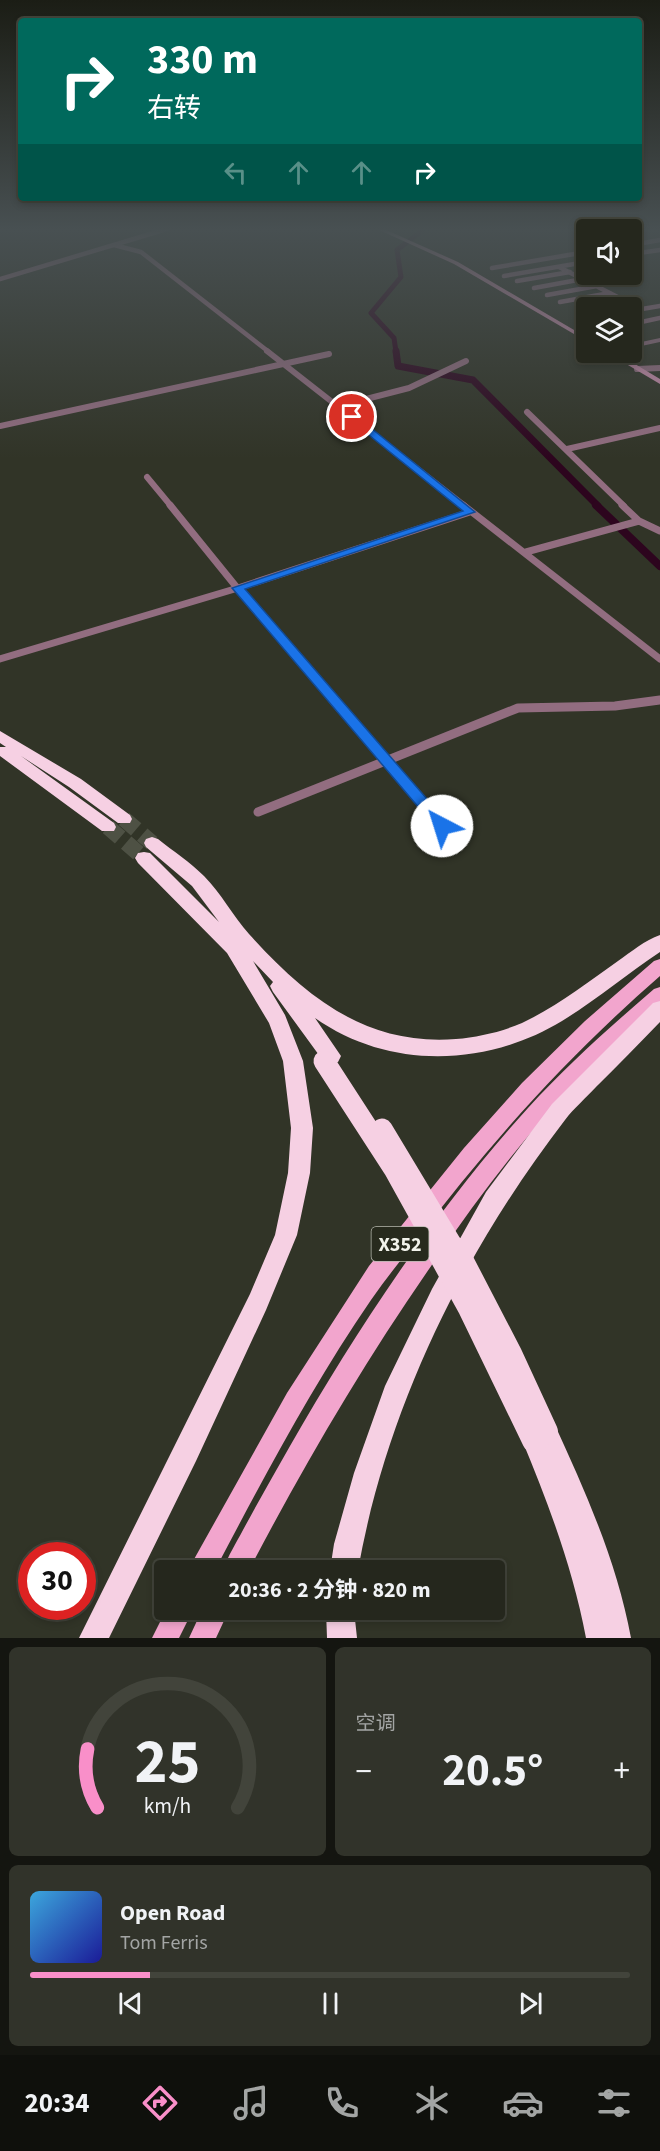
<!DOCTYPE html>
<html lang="zh">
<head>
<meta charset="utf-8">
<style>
  :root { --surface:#25271d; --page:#31332a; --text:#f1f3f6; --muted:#a3a5a4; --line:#42443b; --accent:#f98fc9 }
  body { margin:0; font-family:"Source Sans 3","Noto Sans SC",sans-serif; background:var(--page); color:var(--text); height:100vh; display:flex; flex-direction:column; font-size:22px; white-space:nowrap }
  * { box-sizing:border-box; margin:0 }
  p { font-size:20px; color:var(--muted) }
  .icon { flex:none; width:33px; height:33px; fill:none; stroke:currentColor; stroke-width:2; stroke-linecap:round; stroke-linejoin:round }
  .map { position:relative; height:1638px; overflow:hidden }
  .details { display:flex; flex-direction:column; gap:9px; padding:9px; background:#141510; flex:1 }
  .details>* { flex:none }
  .guide { position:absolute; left:18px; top:18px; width:624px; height:183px; border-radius:6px; box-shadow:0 3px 9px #0003,0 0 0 2px var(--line); background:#00695c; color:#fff; overflow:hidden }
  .controls { position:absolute; left:576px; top:219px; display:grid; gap:12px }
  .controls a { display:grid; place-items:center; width:66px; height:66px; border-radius:6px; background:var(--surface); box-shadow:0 3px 9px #0003,0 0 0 2px var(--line); font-size:30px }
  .speed { position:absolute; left:18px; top:1542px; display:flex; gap:12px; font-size:30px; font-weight:700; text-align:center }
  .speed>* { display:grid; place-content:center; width:78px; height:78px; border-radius:50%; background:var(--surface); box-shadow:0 3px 9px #0003,0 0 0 2px var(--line); line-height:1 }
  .speed .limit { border:9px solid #d22; background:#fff; color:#111 }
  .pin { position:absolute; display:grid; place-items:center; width:51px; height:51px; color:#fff; margin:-26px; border:3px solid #fff; border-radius:50%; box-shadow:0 2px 6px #0007 }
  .me { position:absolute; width:66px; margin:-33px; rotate:320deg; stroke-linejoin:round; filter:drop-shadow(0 0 4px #0008) }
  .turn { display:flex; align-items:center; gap:21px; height:126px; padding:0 30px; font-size:27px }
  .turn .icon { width:78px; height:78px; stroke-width:2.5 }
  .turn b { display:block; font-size:42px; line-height:51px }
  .lanes { display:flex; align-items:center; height:57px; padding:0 30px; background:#0003; justify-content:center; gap:30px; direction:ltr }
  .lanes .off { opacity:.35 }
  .big { font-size:45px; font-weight:700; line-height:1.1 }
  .details .widget { flex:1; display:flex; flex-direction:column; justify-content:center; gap:9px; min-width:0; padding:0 21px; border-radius:9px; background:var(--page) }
  .details .dial { align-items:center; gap:0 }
  .dial svg { height:156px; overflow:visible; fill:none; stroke:var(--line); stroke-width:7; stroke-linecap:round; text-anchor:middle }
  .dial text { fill:var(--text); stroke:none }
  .song { display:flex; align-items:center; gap:18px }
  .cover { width:72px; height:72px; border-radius:9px; background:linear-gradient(135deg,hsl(200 70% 55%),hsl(240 70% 35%)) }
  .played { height:6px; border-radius:3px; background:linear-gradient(90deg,var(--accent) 20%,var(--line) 20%) }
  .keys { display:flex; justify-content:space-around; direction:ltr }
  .heat { display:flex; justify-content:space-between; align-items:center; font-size:33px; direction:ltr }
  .details .tiles { flex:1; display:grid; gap:9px; grid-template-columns:1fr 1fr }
  .widget:last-child { grid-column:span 2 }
  .trip { position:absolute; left:154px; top:1560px; width:351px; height:60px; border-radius:6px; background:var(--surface); box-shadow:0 3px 9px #0003,0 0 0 2px var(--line); font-weight:700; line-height:60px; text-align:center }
  .dock { display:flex; height:96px; justify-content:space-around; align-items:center; background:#0f100c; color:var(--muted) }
  .dock .icon { width:42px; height:42px }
  .dock .active { color:var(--accent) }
  .dock b { font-size:27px; color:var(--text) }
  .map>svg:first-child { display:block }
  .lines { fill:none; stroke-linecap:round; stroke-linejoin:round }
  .canal-far2 { stroke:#2d051e; stroke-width:5 }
  .canal-far1 { stroke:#2d051e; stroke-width:7 }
  .canal { stroke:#2d051e; stroke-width:8 }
  .motorway-tunnel { stroke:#4e5144; stroke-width:16; stroke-dasharray:16 8; stroke-linecap:butt }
  .minor-far3 { stroke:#926d80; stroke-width:4.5 }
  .minor-far2 { stroke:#926d80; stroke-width:6 }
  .minor-far1 { stroke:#926d80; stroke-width:7 }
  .minor { stroke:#926d80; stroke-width:9 }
  .tertiary { fill:#926d80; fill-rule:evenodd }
  .secondary { fill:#c98dac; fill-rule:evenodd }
  .primary { fill:#f2a5cd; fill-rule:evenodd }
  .motorway { fill:#f6d0e3; fill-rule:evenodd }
  .motorway-bridge-far1 { stroke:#f6d0e3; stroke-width:21 }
  .motorway-bridge { stroke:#f6d0e3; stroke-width:26 }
  .route { fill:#1a73e8; stroke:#114b97; stroke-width:1.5 }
  .labels { text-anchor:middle; stroke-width:6; stroke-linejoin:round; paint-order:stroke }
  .shield { fill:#272a1d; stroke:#b5b7ad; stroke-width:1.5 }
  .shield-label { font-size:20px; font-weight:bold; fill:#f2f3eb }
</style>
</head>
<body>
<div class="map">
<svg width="660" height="1638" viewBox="0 0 660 1638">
  <rect width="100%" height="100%" fill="#313427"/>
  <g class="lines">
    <path class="canal-far2" d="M396,352L394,338L371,313L401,277L397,250L424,229"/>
    <path class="canal-far1" d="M396,351L398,366L473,380L598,506"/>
    <path class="canal" d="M596,505L660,566"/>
    <path class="motorway-tunnel" d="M124,819L152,843
      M108,827L144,858"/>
    <path class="minor-far3" d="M114,245L141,252L269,352
      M632,245L660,240
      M632,254L660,250
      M559,267L641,309
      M632,267L639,265
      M492,268L586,252
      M504,276L586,262
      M0,279L167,229
      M517,281L570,272
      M534,288L583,279
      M547,295L597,286
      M560,302L610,293
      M594,308L626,301
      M636,310L660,306
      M577,311L586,309
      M632,324L660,318"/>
    <path class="minor-far2" d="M267,351L465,506
      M637,369L660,368
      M339,406L409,388L466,361
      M527,412L624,506
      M0,426L329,354
      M567,449L660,428
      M147,477L171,506"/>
    <path class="minor-far1" d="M170,505L251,605L333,700
      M463,505L660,659
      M622,505L639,521L660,531
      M526,552L639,521
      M0,659L238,588L470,512"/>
    <path class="minor" d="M332,699L442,826
      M258,812L518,708L615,706L660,700"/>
    <path class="tertiary" d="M660,338V342L632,348V344Z"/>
    <path class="secondary" d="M377,229H384L458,262L586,337V341L454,264Z
      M606,352H615L660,379V384Z"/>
    <path class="primary" d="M660,959V976C568,1056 488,1145 415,1242C400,1261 385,1280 371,1300C312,1386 263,1479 215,1570H188L287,1393L369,1266L464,1148L522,1083L585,1021L654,961Z
      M660,987V1005C620,1041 579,1078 543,1119C504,1163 469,1211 436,1259C366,1359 305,1463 249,1570H223C228,1556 236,1543 243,1530C258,1502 274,1474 290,1446C357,1329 437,1208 528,1108C567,1065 610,1027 654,989Z
      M166,1610H193L179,1638H152Z
      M202,1610H229L216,1638H189Z"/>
    <path class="motorway" d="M0,731L81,779L130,815L132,819L130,823H118L69,787L21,756L114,823L116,827L114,831H102L0,756V747H6L0,743Z
      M152,837L158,839C173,851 190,862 204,876C221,893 233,916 249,934C306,997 366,1046 456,1039C478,1037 501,1032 522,1023C556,1007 587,983 618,961C631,952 645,940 660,935V952C627,974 596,1000 562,1021C486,1067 389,1070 315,1018L341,1056L338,1062L331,1065L324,1062L273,992L270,986L273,982L253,961L285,1015L303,1061L313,1128L310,1173L297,1235L266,1310L196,1461L109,1638H79L250,1294L275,1235L288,1173L291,1128L283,1061L269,1023L227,953L138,863L135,858L138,853L144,852L150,853L219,922L192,886L146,847L144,843L146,839Z
      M660,1001V1022C639,1044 618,1065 596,1087C586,1098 574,1108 565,1120C464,1251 387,1407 358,1570H330L334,1544L354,1473L385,1386L432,1289L486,1192L552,1104L653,1003Z
      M545,1419L554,1423C586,1493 617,1562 631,1638H586C573,1569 549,1505 522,1440L526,1431Z
      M326,1610H354L357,1638H327Z"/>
    <path class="motorway-bridge-far1" d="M324,1061L394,1169L440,1252
      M382,1129L456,1252"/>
    <path class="motorway-bridge" d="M439,1250L471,1308L535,1440
      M455,1250L509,1354L545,1432"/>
  </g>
  <linearGradient id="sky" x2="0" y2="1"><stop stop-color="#1b1d15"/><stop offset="0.5" stop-color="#485052"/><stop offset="1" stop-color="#485052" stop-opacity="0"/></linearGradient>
  <rect width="660" height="459" fill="url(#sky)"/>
  <path class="route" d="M349,416H356L475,512L245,589L447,822L449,826L442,831L437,829L232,588L463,511L349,419Z"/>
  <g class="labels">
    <rect class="shield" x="371.5" y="1227" width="57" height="34" rx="4.5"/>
    <g class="shield-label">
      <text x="400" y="1251">X352</text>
    </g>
  </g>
</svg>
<div class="controls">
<a><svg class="icon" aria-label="sound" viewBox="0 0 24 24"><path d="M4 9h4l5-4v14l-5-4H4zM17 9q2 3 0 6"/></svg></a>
<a><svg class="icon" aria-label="layers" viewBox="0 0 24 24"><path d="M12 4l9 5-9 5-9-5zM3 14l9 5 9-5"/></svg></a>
</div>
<div class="speed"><div class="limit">30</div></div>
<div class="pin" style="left:352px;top:417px;background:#d93025"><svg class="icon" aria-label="arrive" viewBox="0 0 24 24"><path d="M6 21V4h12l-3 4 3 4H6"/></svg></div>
<svg class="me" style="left:442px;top:826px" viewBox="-20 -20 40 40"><circle r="19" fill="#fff"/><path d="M0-13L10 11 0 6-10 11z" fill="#1a73e8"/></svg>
<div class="trip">20:36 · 2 分钟 · 820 m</div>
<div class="guide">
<div class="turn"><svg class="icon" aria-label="right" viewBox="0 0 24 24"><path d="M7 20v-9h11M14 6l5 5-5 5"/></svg><div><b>330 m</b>右转</div></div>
<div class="lanes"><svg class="icon off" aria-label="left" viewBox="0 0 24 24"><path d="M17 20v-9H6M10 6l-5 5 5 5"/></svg><svg class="icon off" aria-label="ahead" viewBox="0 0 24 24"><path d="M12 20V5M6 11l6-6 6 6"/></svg><svg class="icon off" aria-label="ahead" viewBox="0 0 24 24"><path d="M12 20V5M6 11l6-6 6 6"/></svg><svg class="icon" aria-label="right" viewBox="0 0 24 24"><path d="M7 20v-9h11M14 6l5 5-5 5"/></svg></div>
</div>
</div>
<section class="details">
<div class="tiles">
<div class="widget dial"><svg viewBox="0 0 100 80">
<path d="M14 69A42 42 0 1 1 86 69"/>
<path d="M14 69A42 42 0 0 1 9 39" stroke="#f98fc9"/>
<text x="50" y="56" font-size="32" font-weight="700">25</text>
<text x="50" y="72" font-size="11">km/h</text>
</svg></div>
<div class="widget"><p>空调</p>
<div class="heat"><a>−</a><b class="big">20.5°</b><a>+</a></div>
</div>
<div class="widget">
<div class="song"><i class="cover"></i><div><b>Open Road</b><p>Tom Ferris</p></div></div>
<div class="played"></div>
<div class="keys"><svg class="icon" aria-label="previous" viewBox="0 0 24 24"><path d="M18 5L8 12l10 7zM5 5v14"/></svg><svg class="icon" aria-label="pause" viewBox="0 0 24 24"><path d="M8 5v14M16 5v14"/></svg><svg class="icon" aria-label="next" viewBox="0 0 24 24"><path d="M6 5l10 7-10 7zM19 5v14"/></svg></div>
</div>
</div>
</section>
<nav class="dock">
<b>20:34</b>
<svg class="icon active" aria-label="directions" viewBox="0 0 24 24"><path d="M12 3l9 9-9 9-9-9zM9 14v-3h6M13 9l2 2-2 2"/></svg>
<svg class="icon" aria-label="music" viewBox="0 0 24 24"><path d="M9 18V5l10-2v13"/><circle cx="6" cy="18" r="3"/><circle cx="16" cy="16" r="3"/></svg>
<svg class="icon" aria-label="phone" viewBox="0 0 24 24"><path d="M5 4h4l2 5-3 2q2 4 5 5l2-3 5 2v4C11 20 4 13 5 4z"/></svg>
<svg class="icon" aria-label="climate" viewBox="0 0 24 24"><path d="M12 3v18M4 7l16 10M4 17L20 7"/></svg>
<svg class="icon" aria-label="car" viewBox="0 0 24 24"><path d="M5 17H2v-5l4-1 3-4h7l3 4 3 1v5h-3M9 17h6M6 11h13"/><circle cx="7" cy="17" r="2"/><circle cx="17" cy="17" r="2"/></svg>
<svg class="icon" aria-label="filters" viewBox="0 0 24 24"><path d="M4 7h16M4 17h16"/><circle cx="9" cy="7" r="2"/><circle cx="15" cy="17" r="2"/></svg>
</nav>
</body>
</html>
